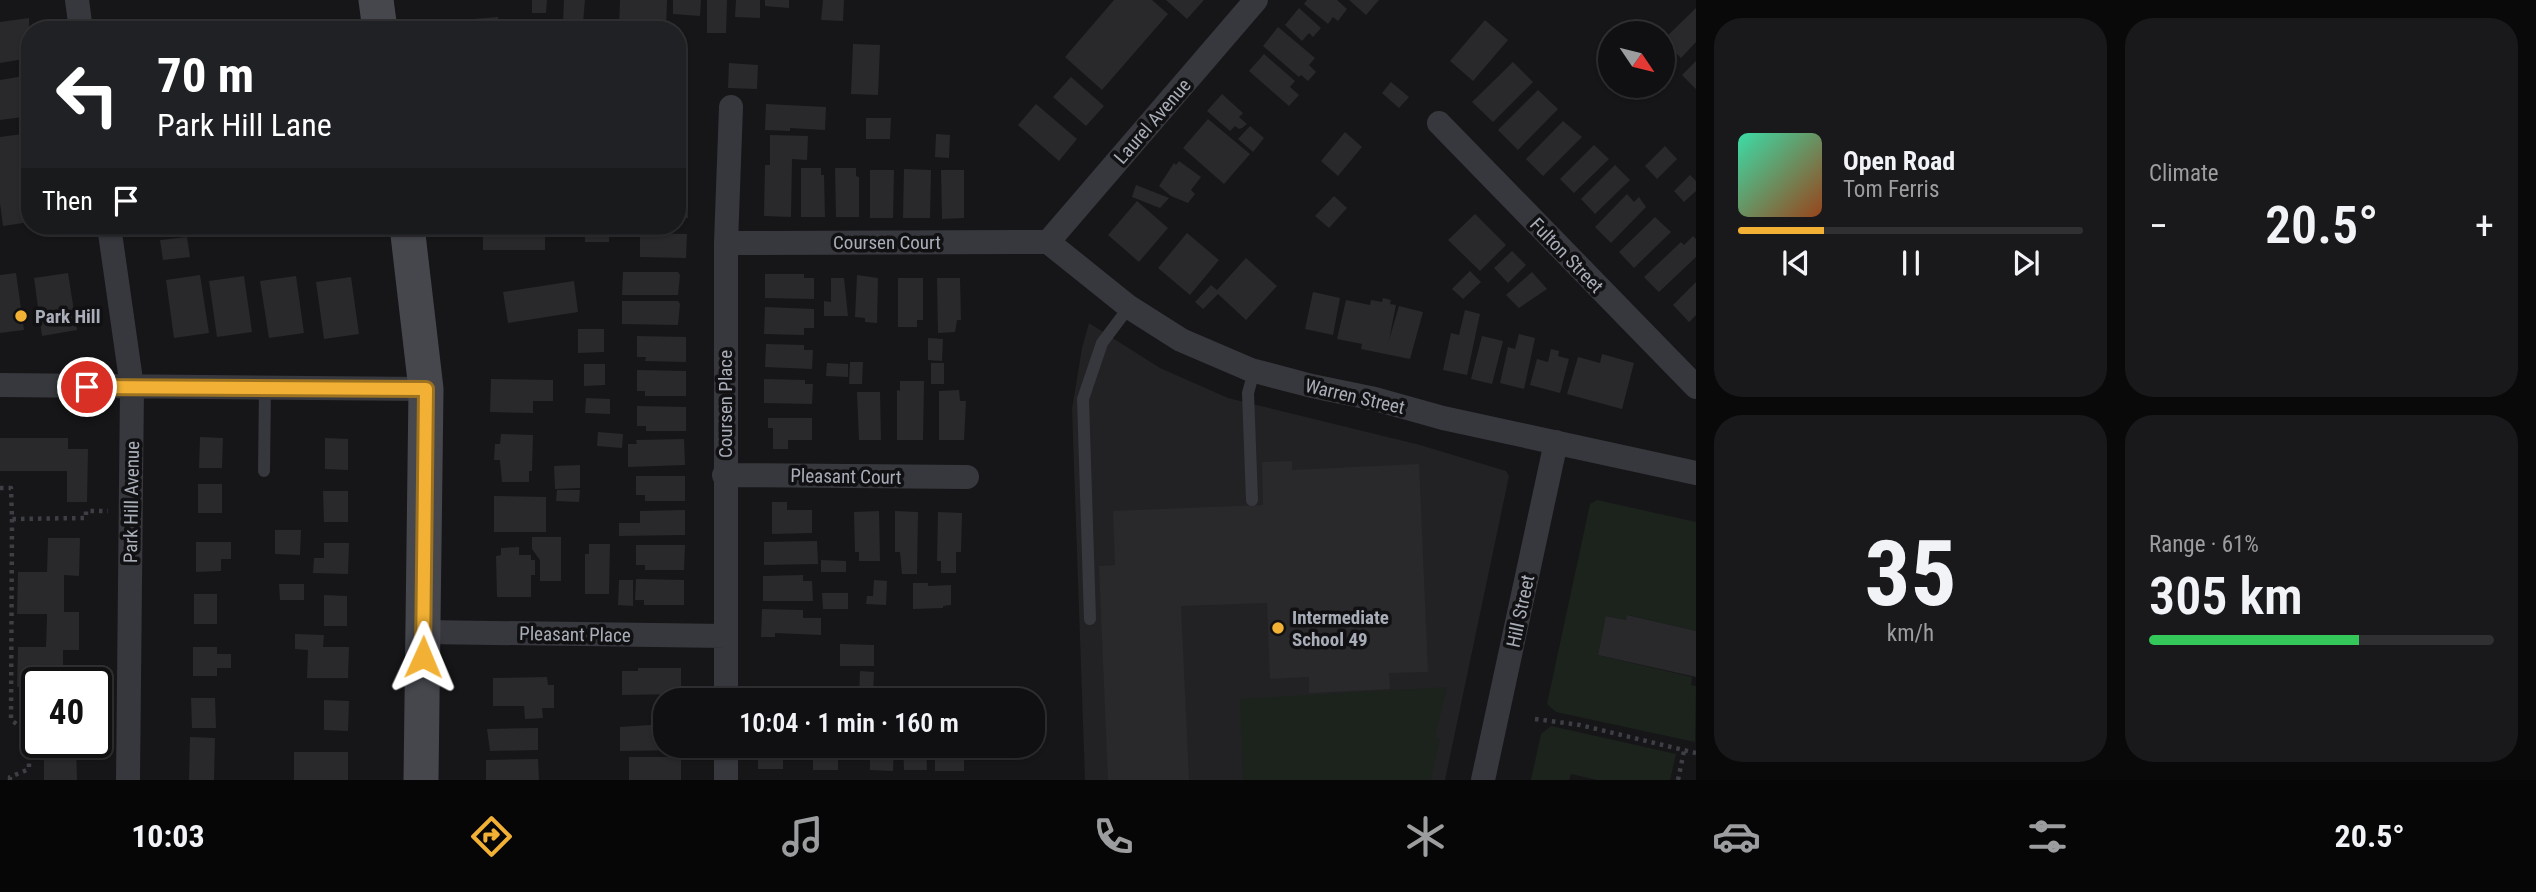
<!DOCTYPE html>
<html lang="en">
<head>
<meta charset="utf-8">
<style>
  :root { --surface:#101012; --page:#19191b; --text:#f1f3f6; --muted:#9c9d9f; --line:#303032; --accent:#f2b134 }
  body { margin:0; font-family:"Roboto Condensed",sans-serif; background:var(--page); color:var(--text); height:100vh; display:flex; flex-direction:column; font-size:26px; white-space:nowrap }
  * { box-sizing:border-box; margin:0 }
  p { font-size:23px; color:var(--muted) }
  .icon { flex:none; width:38px; height:38px; fill:none; stroke:currentColor; stroke-width:2; stroke-linecap:round; stroke-linejoin:round }
  .map { position:relative; flex:1; overflow:hidden }
  .sheet { display:flex; flex-direction:column; gap:18px; padding:18px; background:#09090a; width:840px }
  .sheet>* { flex:none }
  .banner { position:absolute; left:21px; top:21px; width:665px; height:214px; border-radius:28px; box-shadow:0 2px 5px #0004,0 0 0 2px var(--line); background:#202124; color:#fff; overflow:hidden }
  .needle { width:46px; rotate:125deg }
  .buttons { position:absolute; left:1598px; top:21px; display:grid; gap:14px }
  .buttons a { display:grid; place-items:center; width:77px; height:77px; border-radius:50%; background:var(--surface); box-shadow:0 2px 5px #0004,0 0 0 2px var(--line); font-size:35px }
  .speed { position:absolute; left:21px; top:667px; display:flex; gap:14px; font-size:35px; font-weight:700; text-align:center }
  .speed>* { display:grid; place-content:center; width:91px; height:91px; border-radius:50%; background:var(--surface); box-shadow:0 2px 5px #0004,0 0 0 2px var(--line); line-height:1 }
  .speed .limit { border:4px solid #111; border-radius:10px; background:#fff; color:#111 }
  .pin { position:absolute; display:grid; place-items:center; width:60px; height:60px; color:#fff; margin:-30px; border:4px solid #fff; border-radius:50%; box-shadow:0 2px 7px #0007 }
  .me { position:absolute; width:77px; margin:-38px; rotate:1deg; stroke-linejoin:round; filter:drop-shadow(0 0 5px #0008) }
  .turn { display:flex; align-items:center; gap:24px; height:147px; padding:0 21px; font-size:32px }
  .turn .icon { width:91px; height:91px; stroke-width:2.5 }
  .turn b { display:block; font-size:49px; line-height:60px }
  .then { display:flex; align-items:center; height:66px; padding:0 21px; background:#0003; gap:14px; font-size:26px }
  .big { font-size:52px; font-weight:600; line-height:1.1 }
  .sheet .tile { flex:1; display:flex; flex-direction:column; justify-content:center; gap:10px; min-width:0; padding:0 24px; border-radius:28px; background:var(--page) }
  .sheet .dial { align-items:center; gap:0 }
  .dial b { font-size:91px; line-height:1 }
  .song { display:flex; align-items:center; gap:21px }
  .cover { width:84px; height:84px; border-radius:10px; background:linear-gradient(135deg,hsl(160 70% 55%),hsl(20 70% 35%)) }
  .played { height:7px; border-radius:4px; background:linear-gradient(90deg,var(--accent) 25%,var(--line) 25%) }
  .keys { display:flex; justify-content:space-around; direction:ltr }
  .heat { display:flex; justify-content:space-between; align-items:center; font-size:38px; direction:ltr }
  .charge { height:10px; border-radius:5px; background:linear-gradient(90deg,#34c759 61%,var(--line) 0) }
  .sheet .tiles { flex:1; display:grid; gap:18px; grid-template-columns:repeat(2,1fr) }
  .trip { position:absolute; left:653px; top:688px; width:392px; height:70px; border-radius:28px; background:var(--surface); box-shadow:0 2px 5px #0004,0 0 0 2px var(--line); font-weight:600; line-height:70px; text-align:center }
  .dock { display:flex; height:112px; justify-content:space-around; align-items:center; background:#060607; color:var(--muted) }
  .dock .icon { width:49px; height:49px }
  .dock .current { color:var(--accent) }
  .dock b { font-size:32px; color:var(--text) }
  main { display:flex; flex:1; min-height:0 }
  .map>svg:first-child { display:block }
  .built { fill:#222225 }
  .green { fill:#1c231d }
  .building { fill:#29292c }
  .lines { fill:none; stroke-linecap:round; stroke-linejoin:round }
  .path { stroke:#3d3f44; stroke-width:4.5; stroke-dasharray:3.5 5; stroke-linecap:butt }
  .lane { stroke:#37383d; stroke-width:12 }
  .street { stroke:#37383d; stroke-width:24 }
  .secondary { stroke:#45474d; stroke-width:35 }
  .route-casing { stroke:#9d7322; stroke-width:18 }
  .route { stroke:#f2b134; stroke-width:12 }
  .poi-dot { fill:#f2b134; stroke:#111113; stroke-width:2.5 }
  .labels { text-anchor:middle; stroke-width:7; stroke-linejoin:round; paint-order:stroke }
  .street-label { font-size:19px; fill:#a8adb8; stroke:#111113 }
  .poi-label { font-size:19px; font-weight:bold; fill:#a8adb8; stroke:#111113; text-anchor:start }
</style>
</head>
<body>
<main>
<div class="map">
<svg width="1696" height="780" viewBox="0 0 1696 780">
  <rect width="100%" height="100%" fill="#161618"/>
  <path class="built" d="M1089,323L1160,368L1228,398L1420,445L1506,471L1509,476L1445,780H1085L1072,409L1082,348Z"/>
  <path class="green" d="M1597,500L1696,522V631L1628,615L1626,620L1607,616L1598,655L1692,677L1691,685L1696,686L1695,742L1556,712L1547,704L1590,504Z
    M1447,687L1435,737L1440,739L1431,780H1243L1240,699Z
    M1551,726L1676,754L1670,780H1597L1571,774L1569,780H1531L1541,734Z"/>
  <path class="building" d="M532,0H547L546,13H532Z
    M564,0H585L583,23L563,22Z
    M620,0H667L666,30H619Z
    M673,0H701L700,16L673,14Z
    M707,0H727L726,33H707Z
    M736,0H760V18L735,17Z
    M765,0H789V8L765,6Z
    M823,0H844L843,21L821,20Z
    M1114,0H1152L1168,14L1102,90L1065,57Z
    M1166,0H1204L1187,19Z
    M1307,0H1337L1347,9L1338,21L1333,17L1328,24L1304,4Z
    M1349,0H1379L1366,15Z
    M1299,8L1321,28L1313,37L1309,33L1302,41L1285,25Z
    M1696,8V42L1681,58L1663,40Z
    M498,17V30H423V23Z
    M29,18L30,58L0,63V22Z
    M1485,20L1508,40L1473,81L1450,61Z
    M1278,27L1315,58L1309,65L1316,72L1308,81L1301,75L1299,77L1263,46Z
    M853,44L880,45L878,95L851,94Z
    M1264,54L1295,81L1290,87L1299,95L1289,106L1249,71Z
    M1696,61V89L1682,75Z
    M1513,62L1533,82L1493,122L1472,102Z
    M729,63L758,65L757,89L728,88Z
    M30,75V116L0,120V80Z
    M1071,77L1104,106L1086,126L1053,97Z
    M1391,82L1409,97L1399,108L1382,93Z
    M1538,90L1558,109L1518,150L1498,130Z
    M1222,94L1243,113L1239,117L1247,124L1242,128L1239,129L1235,126L1230,131L1207,111Z
    M766,104L826,107L825,130L790,128V131L765,130Z
    M1036,104L1077,139L1059,161L1018,125Z
    M866,118H891L890,139H866Z
    M1208,119L1250,154L1224,184L1183,148Z
    M1563,121L1582,137L1543,176L1526,159Z
    M1250,126L1264,138L1253,152L1238,139Z
    M1345,132L1362,147L1338,176L1321,161Z
    M30,133V222L3,226L0,203V137Z
    M936,134L950,135L949,158L935,157Z
    M770,135L808,136L807,160L792,159L791,217L764,216L765,165H770Z
    M1594,145L1609,159L1574,193L1560,179Z
    M1665,146L1677,159L1657,179L1645,166Z
    M1179,161L1201,177L1191,190L1195,194L1188,203L1171,196L1159,186L1174,163L1176,165Z
    M1615,165L1630,180L1595,214L1581,199Z
    M801,168H821V175H824L825,217H801Z
    M835,168H856V176L859,177V217H836Z
    M904,169L931,170L930,218H903Z
    M870,170H894L893,218H870Z
    M941,170H964V218L942,219Z
    M1690,175L1696,181V191L1684,202L1674,191Z
    M1136,185L1169,198L1160,208L1132,197Z
    M677,192H687L688,218H677Z
    M1627,194L1634,202L1639,197L1646,207L1611,243L1595,227Z
    M1334,196L1347,208L1329,228L1315,216Z
    M1137,201L1168,228L1139,262L1108,235Z
    M1475,214L1506,245L1480,271L1448,240Z
    M1655,217L1671,232L1634,268L1619,252Z
    M483,226H545V250H483Z
    M585,226H609V242H585Z
    M640,233L687,234L686,258L640,257Z
    M1187,233L1219,260L1190,295L1158,268Z
    M1693,236L1696,239V257L1659,292L1644,277L1681,242L1684,245Z
    M187,237L190,257L163,260L160,240Z
    M1512,251L1526,265L1508,283L1494,268Z
    M1246,258L1277,286L1246,320L1218,294L1203,309L1195,302L1211,285L1217,290Z
    M1470,271L1481,282L1463,299L1452,289Z
    M623,272H678L680,275L678,295H622Z
    M1532,272L1547,289L1519,308L1506,295Z
    M16,273L24,330L0,333V275Z
    M68,273L77,330L42,336L34,278Z
    M765,274H804V278H814V299L765,298Z
    M200,275L209,333L174,338L166,280Z
    M857,275L878,278L877,323L865,322V318L855,317Z
    M244,276L252,332L217,337L209,281Z
    M296,276L304,333L269,338L260,281Z
    M351,277L359,334L324,339L316,282Z
    M831,278H844L848,316H824V301L831,302Z
    M898,278H923V320H917V327H898Z
    M937,278H960L961,320H957L955,332L938,333Z
    M574,281L578,312L508,323L503,292Z
    M1696,282V315L1689,322L1673,305Z
    M1313,292L1340,298L1333,335L1305,329Z
    M1383,298L1391,300L1390,304L1396,305L1389,340L1399,306L1423,312L1410,359L1361,349L1362,344L1337,339L1346,300L1370,305L1371,300L1382,302Z
    M622,301H678L680,304L678,325L622,324Z
    M765,307L814,309V328H804V335L764,334Z
    M1465,310L1480,314L1467,375L1443,370L1451,333L1459,335Z
    M578,329H604V352L578,353Z
    M1519,334L1535,338L1524,389L1500,383L1508,347L1515,349Z
    M637,336L686,337V362L645,361L646,357H637Z
    M1482,336L1503,341L1492,384L1471,379Z
    M928,338L943,339L942,361L928,360Z
    M766,344L804,345V350H813L812,369L765,367Z
    M1551,349L1559,351L1558,356L1569,359L1560,393L1530,385L1537,359L1548,362Z
    M1602,354L1634,363L1622,409L1567,394L1578,357L1600,363Z
    M850,362H863L862,384H849Z
    M827,363L848,364V377L826,376Z
    M931,363H944V384H931Z
    M584,364H605V385L584,386Z
    M637,370L686,371V396H645V391H637Z
    M491,379L553,380V401H533V413L490,412Z
    M764,379L805,380V384H813L812,404L764,403Z
    M900,381H924L923,440H897V390L900,391Z
    M959,390L960,401H966L964,440H939V391Z
    M857,392H880L881,440H859Z
    M586,398L610,399V414L585,413Z
    M637,406L686,407V431H646V426H637Z
    M768,418H812V440H788V449H773V428H768Z
    M598,432L623,434L622,448L597,446Z
    M501,434L533,435L532,471H529V482H502L500,460H494L495,444H500Z
    M200,437L223,438L222,468H199Z
    M0,438H68V449H88L87,502H67V471H0Z
    M325,438L348,439V470L325,469Z
    M684,439L685,465L628,467V444H637L636,440Z
    M1292,461V470L1419,464L1428,672L1389,673L1390,689L1309,693V677L1270,679L1267,603L1181,606L1189,780H1108L1099,566L1115,565L1113,511L1263,505L1262,462Z
    M580,465V488L555,489L554,466Z
    M636,476H685V501H645V495H636Z
    M198,484H222V513H198Z
    M557,490H580L579,502L556,501Z
    M323,491H348V522H324Z
    M494,496L546,497V532H494Z
    M772,502H787V510H812V533L772,534Z
    M685,510V535L619,536V523H640V511Z
    M879,511L880,561H859V552H855L854,512Z
    M895,511L918,512L917,574H902L900,552H895Z
    M938,512L962,513L961,552H956V573H941V561H937Z
    M275,530H301L300,555L275,554Z
    M532,537H561V581H540V560L532,549Z
    M48,538H80L79,576L64,575V612H79V650H63V682H37V687H17L18,647H46L47,617V614H17L18,572H47Z
    M817,541L818,564L764,565V542Z
    M196,542H231V559H221V571L196,572Z
    M324,543H349L348,574L313,573L314,558H324Z
    M589,544H610L609,594H585V554H589Z
    M636,545H685L684,570H645V565H636Z
    M519,547V555H531V560H535V575H531V597H497L496,556L501,555V548Z
    M821,560L846,561V572H821Z
    M803,575V581H812L813,601H763V576Z
    M636,579L684,580V605H644V600H635Z
    M619,580H633V606L618,605Z
    M874,580L887,581L886,605L866,604L867,596H873Z
    M913,583H928V586L951,585V605L943,606V608L913,609Z
    M279,584H304V600H280Z
    M822,593H848V609H823Z
    M194,594H217V624H194Z
    M324,595L347,596V626H324Z
    M762,609L803,610V618H821V635L775,633V637H761Z
    M1627,615L1696,631V677L1598,655L1606,616L1626,620Z
    M295,634L324,635L323,647H349L348,678H307L308,650L295,649Z
    M840,644L874,645V666H840Z
    M193,647H217V654H231V668H217V676H193Z
    M638,668H681V694L622,695V671H638Z
    M860,671L874,672L873,694H859Z
    M547,677L548,685H554V708H542L543,718L525,719L524,706H493V678Z
    M191,698H215L216,728H192Z
    M324,700L349,701L348,731L324,730Z
    M665,724V746H681V750L620,751V727Z
    M538,728V750L490,751L487,729Z
    M190,737L215,738L214,780H189Z
    M44,746H76L77,780H44Z
    M758,746H783V769H758Z
    M813,746H838V770H813Z
    M870,746H894L893,771L870,770Z
    M903,746H926L927,770H904Z
    M935,746H964V771H935Z
    M294,752H348V780H294Z
    M629,757H681V780H629Z
    M538,759L539,780H486V760Z"/>
  <g class="lines">
    <path class="path" d="M0,488H11L12,519L86,518V511H108
      M12,519L11,720L31,734H37
      M1535,719L1580,725L1696,753
      M10,780V777L29,769V734
      M1678,780L1684,751"/>
    <path class="lane" d="M264,471L265,388
      M1252,500L1248,393L1254,371
      M1090,619L1083,399L1102,343L1129,307"/>
    <path class="street" d="M77,0L81,30
      M1439,123L1696,387
      M109,226L132,387L128,780
      M1048,242L1129,307L1181,340L1251,370L1312,386L1375,399L1443,418L1696,473
      M1048,242L1256,0
      M726,243L1048,242
      M0,385L426,389
      M724,475L967,477
      M423,632L726,636
      M726,700V243L731,107
      M726,780V746
      M1483,780L1556,442"/>
    <path class="secondary" d="M376,0L380,30
      M407,226L426,389L421,780"/>
  </g>
  <g class="lines">
    <defs>
      <path id="route" d="M87,387L426,389L423,657"/>
    </defs>
    <use href="#route" class="route-casing"/>
    <use href="#route" class="route"/>
  </g>
  <g class="poi-dot">
    <circle cx="21" cy="316" r="7"/>
    <circle cx="1278" cy="628" r="7"/>
  </g>
  <g class="labels">
    <g class="street-label">
      <text transform="translate(1152 121) rotate(-49)" y="7">Laurel Avenue</text>
      <text x="887" y="249">Coursen Court</text>
      <text transform="translate(1567 255) rotate(46)" y="7">Fulton Street</text>
      <text transform="translate(1355 396) rotate(13)" y="7">Warren Street</text>
      <text transform="translate(725 404) rotate(-90)" y="7">Coursen Place</text>
      <text transform="translate(846 476) rotate(1)" y="7">Pleasant Court</text>
      <text transform="translate(131 502) rotate(-89)" y="7">Park Hill Avenue</text>
      <text transform="translate(1520 611) rotate(-78)" y="7">Hill Street</text>
      <text transform="translate(575 634) rotate(1)" y="7">Pleasant Place</text>
    </g>
    <g class="poi-label">
      <text x="35" y="323">Park Hill</text>
      <text x="1292" y="624">Intermediate<tspan x="1292" dy="22">School 49</tspan></text>
    </g>
  </g>
</svg>
<div class="buttons">
<a><svg class="needle" viewBox="-14 -14 28 28"><path d="M0-13l5 13h-10z" fill="#e53935"/><path d="M0 13l5-13h-10z" fill="#9c9d9f"/></svg></a>
</div>
<div class="speed"><div class="limit">40</div></div>
<div class="pin" style="left:87px;top:387px;background:#d93025"><svg class="icon" aria-label="arrive" viewBox="0 0 24 24"><path d="M6 21V4h12l-3 4 3 4H6"/></svg></div>
<svg class="me" style="left:423px;top:657px" viewBox="-20 -20 40 40"><path d="M0-17L14 15 0 8-14 15z" fill="#f2b134" stroke="#fff" stroke-width="4"/></svg>
<div class="trip">10:04 · 1 min · 160 m</div>
<div class="banner">
<div class="turn"><svg class="icon" aria-label="left" viewBox="0 0 24 24"><path d="M17 20v-9H6M10 6l-5 5 5 5"/></svg><div><b>70 m</b>Park Hill Lane</div></div>
<div class="then">Then<svg class="icon" aria-label="arrive" viewBox="0 0 24 24"><path d="M6 21V4h12l-3 4 3 4H6"/></svg></div>
</div>
</div>
<section class="sheet">
<div class="tiles">
<div class="tile">
<div class="song"><i class="cover"></i><div><b>Open Road</b><p>Tom Ferris</p></div></div>
<div class="played"></div>
<div class="keys"><svg class="icon" aria-label="previous" viewBox="0 0 24 24"><path d="M18 5L8 12l10 7zM5 5v14"/></svg><svg class="icon" aria-label="pause" viewBox="0 0 24 24"><path d="M8 5v14M16 5v14"/></svg><svg class="icon" aria-label="next" viewBox="0 0 24 24"><path d="M6 5l10 7-10 7zM19 5v14"/></svg></div>
</div>
<div class="tile"><p>Climate</p>
<div class="heat"><a>−</a><b class="big">20.5°</b><a>+</a></div>
</div>
<div class="tile dial"><b>35</b><p>km/h</p></div>
<div class="tile"><p>Range · 61%</p><b class="big">305 km</b><div class="charge"></div></div>
</div>
</section>
</main>
<nav class="dock">
<b>10:03</b>
<svg class="icon current" aria-label="directions" viewBox="0 0 24 24"><path d="M12 3l9 9-9 9-9-9zM9 14v-3h6M13 9l2 2-2 2"/></svg>
<svg class="icon" aria-label="music" viewBox="0 0 24 24"><path d="M9 18V5l10-2v13"/><circle cx="6" cy="18" r="3"/><circle cx="16" cy="16" r="3"/></svg>
<svg class="icon" aria-label="phone" viewBox="0 0 24 24"><path d="M5 4h4l2 5-3 2q2 4 5 5l2-3 5 2v4C11 20 4 13 5 4z"/></svg>
<svg class="icon" aria-label="climate" viewBox="0 0 24 24"><path d="M12 3v18M4 7l16 10M4 17L20 7"/></svg>
<svg class="icon" aria-label="car" viewBox="0 0 24 24"><path d="M5 17H2v-5l4-1 3-4h7l3 4 3 1v5h-3M9 17h6M6 11h13"/><circle cx="7" cy="17" r="2"/><circle cx="17" cy="17" r="2"/></svg>
<svg class="icon" aria-label="filters" viewBox="0 0 24 24"><path d="M4 7h16M4 17h16"/><circle cx="9" cy="7" r="2"/><circle cx="15" cy="17" r="2"/></svg>
<b>20.5°</b>
</nav>
</body>
</html>
